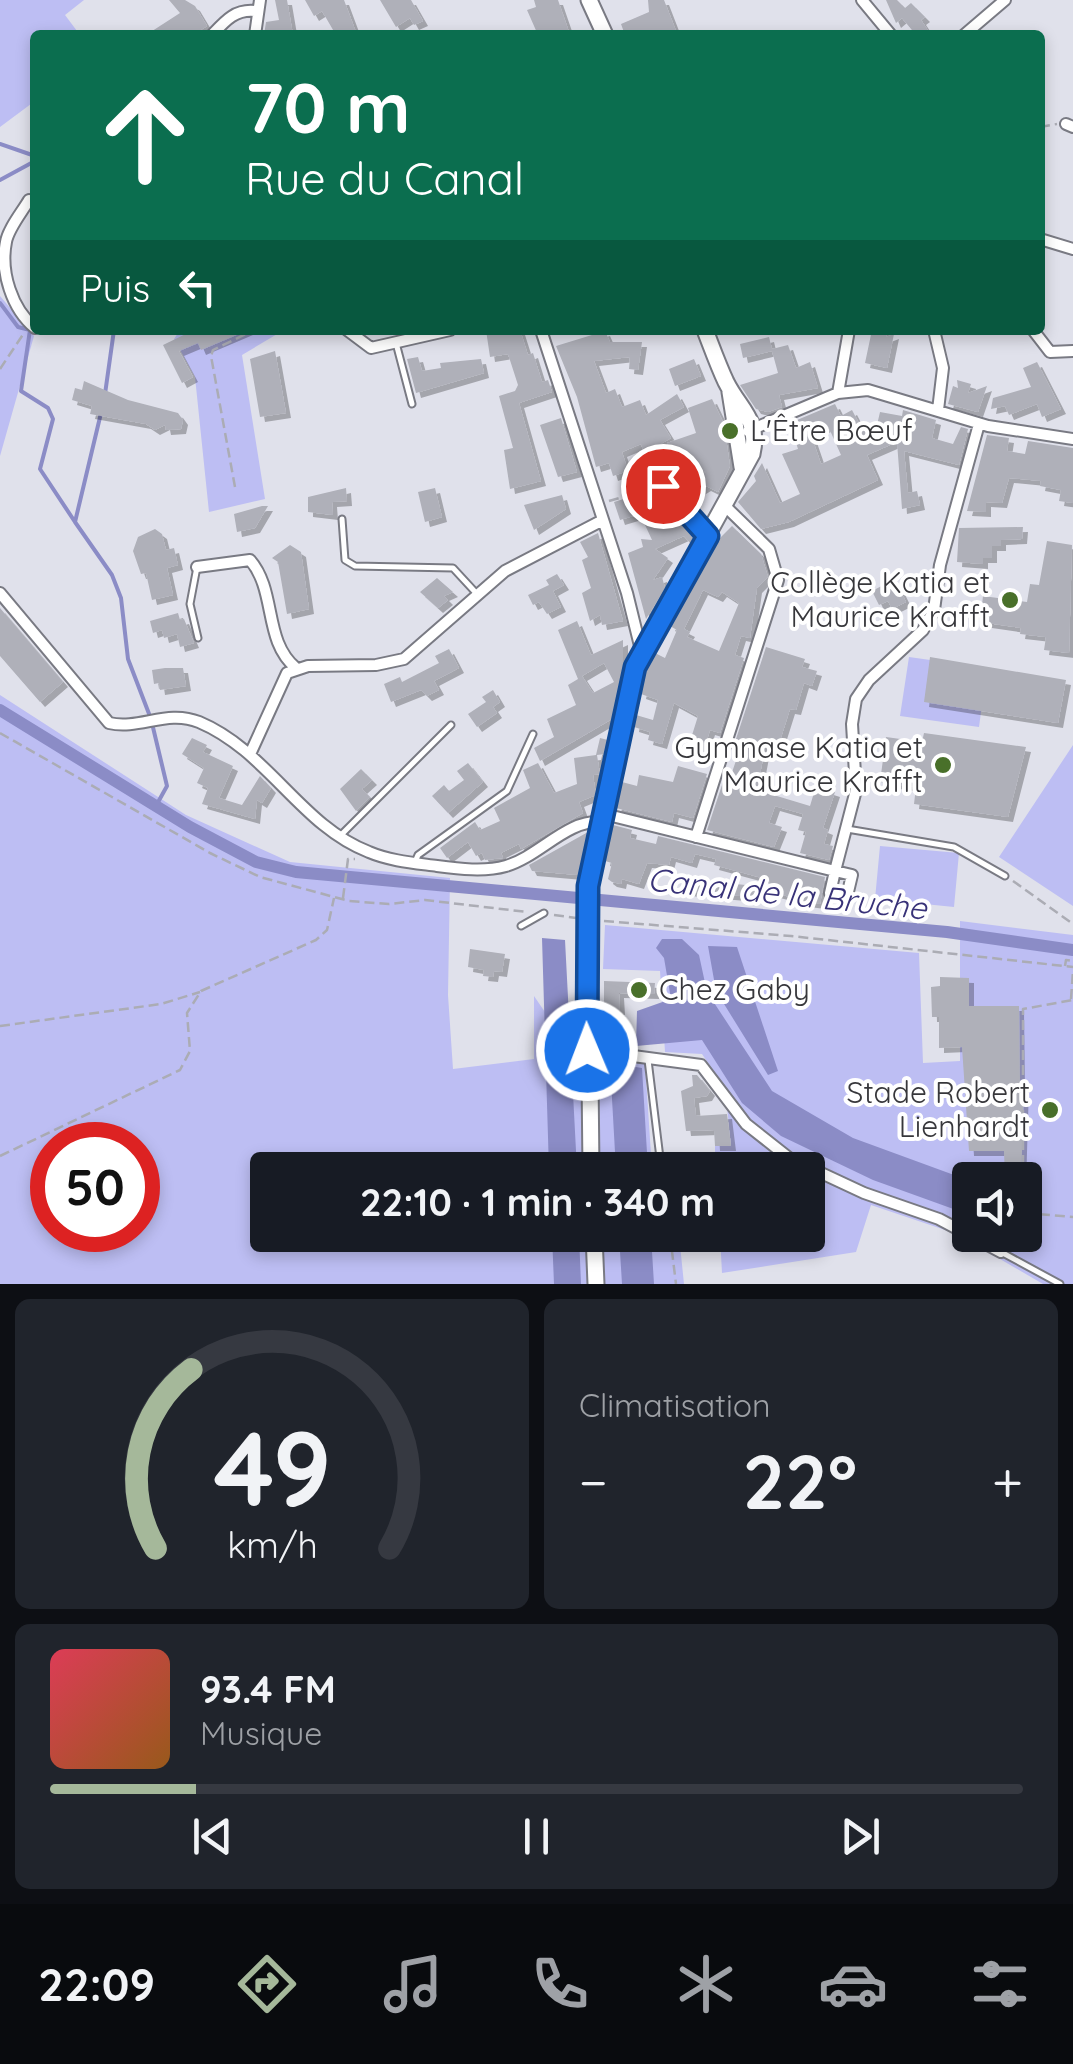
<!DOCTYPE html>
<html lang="fr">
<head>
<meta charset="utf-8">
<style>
  :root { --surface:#171b24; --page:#20242c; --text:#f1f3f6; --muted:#9ea1a6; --line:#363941; --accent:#a5b89a }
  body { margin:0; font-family:Quicksand,sans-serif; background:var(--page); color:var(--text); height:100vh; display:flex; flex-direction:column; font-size:38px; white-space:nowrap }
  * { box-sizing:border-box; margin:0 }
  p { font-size:32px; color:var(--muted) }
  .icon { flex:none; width:55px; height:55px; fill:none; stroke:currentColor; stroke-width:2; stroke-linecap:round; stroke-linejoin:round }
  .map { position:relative; height:1284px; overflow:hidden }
  .drawer { display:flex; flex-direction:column; gap:15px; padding:15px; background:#0d0f14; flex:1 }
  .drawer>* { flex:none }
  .hud { position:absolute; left:30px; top:30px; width:1015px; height:305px; border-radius:10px; box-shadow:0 5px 15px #0003; background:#0b6e4f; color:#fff; overflow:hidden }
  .buttons { position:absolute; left:952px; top:1162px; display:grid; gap:20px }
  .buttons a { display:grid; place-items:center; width:90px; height:90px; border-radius:10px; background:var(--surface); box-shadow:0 5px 15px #0003; font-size:50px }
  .speed { position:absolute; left:30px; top:1122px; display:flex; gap:20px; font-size:50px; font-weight:700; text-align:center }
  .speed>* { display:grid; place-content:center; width:130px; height:130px; border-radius:50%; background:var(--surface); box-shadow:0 5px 15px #0003; line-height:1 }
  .speed .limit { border:15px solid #d22; background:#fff; color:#111 }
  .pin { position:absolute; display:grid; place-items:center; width:85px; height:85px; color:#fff; margin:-42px; border:5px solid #fff; border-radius:50%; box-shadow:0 2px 10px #0007 }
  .me { position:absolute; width:110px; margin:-55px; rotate:359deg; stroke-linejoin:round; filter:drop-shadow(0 0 8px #0008) }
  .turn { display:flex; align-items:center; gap:35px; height:210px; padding:0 50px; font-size:45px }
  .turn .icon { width:130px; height:130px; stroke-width:2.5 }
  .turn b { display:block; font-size:70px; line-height:85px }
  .then { display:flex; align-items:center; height:95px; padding:0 50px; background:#0003; gap:20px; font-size:38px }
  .big { font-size:75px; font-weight:800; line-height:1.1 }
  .drawer .tile { flex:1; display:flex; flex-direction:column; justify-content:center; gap:15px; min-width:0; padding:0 35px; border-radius:15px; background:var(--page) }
  .drawer .dial { align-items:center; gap:0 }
  .dial svg { height:260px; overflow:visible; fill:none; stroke:var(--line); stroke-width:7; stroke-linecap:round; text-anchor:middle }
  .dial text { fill:var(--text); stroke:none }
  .song { display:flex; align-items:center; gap:30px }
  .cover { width:120px; height:120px; border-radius:15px; background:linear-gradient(135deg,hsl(350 70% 55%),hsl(30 70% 35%)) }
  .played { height:10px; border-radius:5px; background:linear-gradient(90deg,var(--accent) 15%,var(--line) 15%) }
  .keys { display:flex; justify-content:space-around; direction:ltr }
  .heat { display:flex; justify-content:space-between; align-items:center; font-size:55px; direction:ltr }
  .drawer .tiles { flex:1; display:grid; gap:15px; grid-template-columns:1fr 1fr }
  .tile:last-child { grid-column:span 2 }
  .trip { position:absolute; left:250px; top:1152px; width:575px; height:100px; border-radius:10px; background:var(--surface); box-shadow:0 5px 15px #0003; font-weight:800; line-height:100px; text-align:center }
  .tab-bar { display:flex; height:160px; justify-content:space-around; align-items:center; background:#090b0e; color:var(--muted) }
  .tab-bar .icon { width:70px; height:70px }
  .tab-bar .current { color:var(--accent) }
  .tab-bar b { font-size:45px; color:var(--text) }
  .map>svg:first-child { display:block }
  .green { fill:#bdbef3; fill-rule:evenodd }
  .water { fill:#8b8cc6 }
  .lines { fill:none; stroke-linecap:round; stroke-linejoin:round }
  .stream { stroke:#8b8cc6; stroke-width:4 }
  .canal { stroke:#8b8cc6; stroke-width:12 }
  .building { fill:#afb0b9; fill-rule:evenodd; filter:url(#shadow) }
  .lane-casing { stroke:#797a83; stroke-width:9 }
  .street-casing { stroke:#797a83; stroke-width:14 }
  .secondary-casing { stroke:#797a83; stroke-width:19 }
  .path { stroke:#abacb4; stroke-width:2.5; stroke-dasharray:10 5; stroke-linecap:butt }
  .lane { stroke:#fff; stroke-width:5 }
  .street { stroke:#fff; stroke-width:10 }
  .secondary { stroke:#fff; stroke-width:15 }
  .route-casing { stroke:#114b97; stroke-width:25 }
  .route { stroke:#1a73e8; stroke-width:18 }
  .poi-dot { fill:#49702a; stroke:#fff; stroke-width:4 }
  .labels { text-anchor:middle; stroke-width:8; stroke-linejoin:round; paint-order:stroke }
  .poi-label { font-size:30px; fill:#37373b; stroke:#fff; text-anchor:end }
  .water-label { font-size:32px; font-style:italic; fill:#383278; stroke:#fff }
</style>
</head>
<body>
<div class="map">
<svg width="1073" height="1284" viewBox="0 0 1073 1284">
  <defs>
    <filter id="shadow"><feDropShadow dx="5" dy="5" stdDeviation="0" flood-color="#0004"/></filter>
  </defs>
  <rect width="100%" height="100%" fill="#e0e1eb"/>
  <path class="green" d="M0,0H84L65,15L80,35H35V101L0,127Z
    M0,296L34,336L0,456Z
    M180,330H284L242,355L265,499L209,512L195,377L174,339Z
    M909,657L987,668L979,727L900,716Z
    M0,695L186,815L290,862L450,878L448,995L453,1069L534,1059V996L575,1056L645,1063L652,1170H268V1235H679L684,1284H0ZM52,1145H138V1230H52Z
    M1073,745V906L999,857Z
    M880,846L959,853L954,907L875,899Z
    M960,921L1073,935V1284H1043L957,1234L871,1205L856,1252L722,1273L720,1235H808V1170H715V1146L731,1145L725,1088L702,1054L665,1052L660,971L603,969L605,925L919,953L923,1063L960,1061ZM970,1180H1025V1235H970Z"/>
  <path class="water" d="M542,938L565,940L577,1170H549Z
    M662,939H682L699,955L707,992L772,1091L853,1138L965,1179L970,1183V1215L873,1180L781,1136L742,1103L702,1040L636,1046L637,1011L671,999L664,958L656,948Z
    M708,946L737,947L778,1071L768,1075L716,991Z
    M610,1063L642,1068L648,1170H616Z
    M552,1235H579L581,1284H554Z
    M619,1235H651L654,1284H622Z"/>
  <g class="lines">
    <path class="stream" d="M0,144L35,156
      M0,180L35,161
      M0,303L18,327L30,330L21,391L48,408L53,419L40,469L75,522
      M105,394L114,330
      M101,413L75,522L112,575L121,598L128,659L151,719L167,786L157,804"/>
    <path class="canal" d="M0,710L190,827L256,862L296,872L947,932L1073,950"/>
  </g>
  <path class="building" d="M169,0H185L195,6L207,26L193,35H146L180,13Z
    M275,0H287L293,35H264L266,22L279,20Z
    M305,0H344L357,35H336L322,11L314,16Z
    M380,0H411L423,21L414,25L410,18L396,27Z
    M534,0H558L570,35H538L527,10L536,7Z
    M648,0H664L676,31L625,35L621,24L649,12Z
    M886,0H897L905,8L911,3L925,17L921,20L931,35H916L902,18L896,23Z
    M194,330H248L201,350L198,343L179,351L193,377L182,383L163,345Z
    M486,330H520L528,355L533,353L542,382L548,380L552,392L519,403L541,481L510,489L504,450L513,448L499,396L515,391L518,385L508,354L490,357Z
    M872,330H888L886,337L894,334L887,368L865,363Z
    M605,331L610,342H642L638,370L629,369L630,357L594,361L606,393L615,389L622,407L640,400L646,415L677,394L684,407L660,420L671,438L652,449L643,450L641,444L622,452L628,471L613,476L609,463L596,467L577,397L556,346Z
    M769,337L772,349L788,345L796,368L810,362L818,388L779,395L782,407L768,412L756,409L740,385L778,373L772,351L743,358L740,344Z
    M275,351L286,413L260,417L250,359Z
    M418,357L422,371L441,368L440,363L481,359L484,373L416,393L407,359Z
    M694,359L701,376L675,386L669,369Z
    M1037,362L1061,409L1042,417L1037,404L1009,415L1005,406L991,409L993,398L1031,387L1023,368Z
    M957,380L971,384L968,393L987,386L978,412L948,404L953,386L958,388Z
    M84,381L128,400L178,413L183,420L181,429L166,430L165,425L155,430L146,424L90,414L92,406L72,400L75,388L82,390Z
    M712,399L724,424L730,466L718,492L706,486L696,492L690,483L706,472L697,468L692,455L673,462L667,443L696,433L688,408Z
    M835,404L841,416L852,410L863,431L877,425L880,412L902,416L903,410L936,420L932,438L953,444L961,427L968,429L959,465L904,451L908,493L917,491L920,505L902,509L897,442L867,455L878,480L789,522L761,529L738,502L756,481L754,476L762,463L780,503L800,494L782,454L798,449L790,423ZM828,426L841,455L821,464L811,435Z
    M561,418L577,472L558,477L540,425Z
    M987,435L1009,438L1007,451L1025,454L1028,441L1073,448V503L1059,501L1061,490L1040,486L1041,481L1009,478L1002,503L986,502V512L967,511Z
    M634,474L639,494L648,491L657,518L674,511L695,535L690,543L684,536L655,549L668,558L653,580L662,577L665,588L646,619L628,553L643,547L641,539L652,540L640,514L620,520L614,502L630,497L624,477Z
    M346,488L347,501L332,502L333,515L308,512V497Z
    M435,488L442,517L425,522L418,492Z
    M562,495L566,509L534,530L524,505Z
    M262,506H268L255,528L237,532L234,514Z
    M732,526L761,554L768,577L757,588L750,638L741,636L735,655L744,658L720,733L710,730L703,753L688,748L698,716L674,703L662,744L648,740L650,732L634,727L636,715L653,720L658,700L641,694L646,671L655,653L665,658L677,630L670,626L716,542ZM703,590L718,597L722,592L739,603L719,651L687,637L690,632L684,629Z
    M1023,527L1022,539L1001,540V546H992V558H983V564L957,562L959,528Z
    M155,529L162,534L166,550L174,548L178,565L167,568L173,595L152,600L146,573L141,574L133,551L138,537Z
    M598,533L623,621L602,625L600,615L590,621L582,593L591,588L582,560L588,557L580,542Z
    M1047,541L1072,545L1069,653L1044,650L1046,637L1020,634L1021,628L980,622L983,596L1027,602L1030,584L1039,585Z
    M290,545L301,552L309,609L287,614L278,562L272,558Z
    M557,574L564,585L553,591L561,607L547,614L539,602L533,605L528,595L549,585L546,580Z
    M437,578L453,592L444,596L448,600L438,608L420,592Z
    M895,579L906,602L892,609L888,601L879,605L872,591Z
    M0,608L63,682L40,702L0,656Z
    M178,613L180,620L184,619L194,643L180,647L177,634L164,638L162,630L153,633L150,621Z
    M577,621L591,655L623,640V669L612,719L540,761L534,748L554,737L547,719L576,705L568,685L578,679L558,630ZM604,663L614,682L593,693L582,676Z
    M766,647L805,659L802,667L817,671L812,686L804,683L796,710L790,709L778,747L766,743L757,790L810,806L816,786L835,792L823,828L828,830L824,844L833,846L829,860L800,853L806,832L798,830L803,814L775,806L769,823L782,827L774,847L707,830L725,776L730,778L739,752L741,741L736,739Z
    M449,649L459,668L434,681L439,690L427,696L421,690L391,702L384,684L400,677L402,682L439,663L435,656Z
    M930,657L1066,680L1058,723L924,702Z
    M165,668H183L186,686L160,690L159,683L154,684L152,670Z
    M493,690L500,702L493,707L497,713L477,727L468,714L486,702L482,697Z
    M924,733L1026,747L1008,817L914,804L916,787L880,782L886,737L922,742Z
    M192,738L207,745L203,752L233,766L219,798L242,805L260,776L271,788L262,803L257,800L255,819L202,804L208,788L197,783L204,768L182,754Z
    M600,738L608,740L605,754L597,755L600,774L593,775L596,795L579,802L583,813L521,849L519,844L501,853L503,858L485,860L482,853L476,856L468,842L447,858L440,848L475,822L480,830L500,821L494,808L530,788L523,770L538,763L554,793L577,784L574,758L596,755Z
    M468,763L483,782L448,813L432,796L444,785L449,791L464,780L457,771Z
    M678,766L707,774L693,818L674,813L672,822L616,808L622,782L637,786L639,775L673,782Z
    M361,769L372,780L362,789L370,797L356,811L340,789Z
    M613,825L632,830L630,838L656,844L658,836L825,877L820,904L789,900L790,897L768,891L770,880L714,865L716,859L695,854L692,863L671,857L669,865L647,863L639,884L622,879L621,884L612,882L608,879L612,863L605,861Z
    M588,832L578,875L532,871L529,865Z
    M688,879L755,886L752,897L685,891Z
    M470,949L505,954L502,972L494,971L493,977L483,976L484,970L468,967Z
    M940,977L969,978V1006H1019L1020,1082H1024L1021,1180H1005L1004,1151H969L962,1047L939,1048V1017H932L931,987L940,986Z
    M604,981L655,983L654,994L619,993L620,1010L604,1011Z
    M692,1075H697L710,1091L707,1096L694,1098L696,1116L727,1114L731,1146H715L714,1130L686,1131L681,1091L693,1086Z"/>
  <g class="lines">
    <defs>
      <path id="lane" d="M396,343L412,404
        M342,519L345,560L355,566L453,568L477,594
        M197,567L190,604L198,638
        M847,829L954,847L1005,876
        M341,835L451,725
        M415,862L418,855L507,791L533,734
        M521,926L544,913
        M648,1060L660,1158
        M1001,1252L1060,1284"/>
      <path id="street" d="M862,0L891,35
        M212,35C225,21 235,9 255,11
        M255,35L260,0
        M964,35L1005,0
        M1066,124L1073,127
        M29,200C22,212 8,229 6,242C0,272 12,309 35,328
        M1040,239L1073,249
        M347,330L371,348L450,330
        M541,330L627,593L641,650
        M934,330L943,368L938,410
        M1033,330L1050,352L1073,351
        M838,393L849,330
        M748,431L838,393L868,390L988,426L1073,439
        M649,457L663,485L708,536
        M197,567L250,560C277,591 263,641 296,668
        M0,593L109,723C140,730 167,709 199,722C268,751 301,826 369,852C390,861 415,863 437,866C459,869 485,872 506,866C540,856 567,819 602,822
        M251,752L287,673L308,666L376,665L404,659L505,571L603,520
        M604,814L835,871L830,893L847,896L852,875L835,871L856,790L852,724L856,699L869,680L923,630L934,610L940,565L979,424
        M696,837L778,580L769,549L724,505
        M588,1050L701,1065L746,1124L789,1158L864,1193L939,1219L1001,1252"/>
      <path id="secondary" d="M589,0L605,35
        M730,392L742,467
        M591,1170L588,887L635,667L752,454C760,420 740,410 726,382C718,365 712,348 705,330
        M594,1235L596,1284"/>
    </defs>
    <use href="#lane" class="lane-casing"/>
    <use href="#street" class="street-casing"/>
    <use href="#secondary" class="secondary-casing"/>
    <path class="path" d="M1040,127L1057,124
      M0,369L24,333
      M235,487L211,356L213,350L254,330
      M609,501L654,488
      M0,733L210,853L260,877L349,901L389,904L425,900L527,912
      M1013,881L1073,924
      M343,898L348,859H355
      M554,915L576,918
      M604,921L791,936L1073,967
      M1065,966L1066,960L1073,961
      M1071,999L1073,971
      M0,1026L161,1004L200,992
      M0,1156L180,1070L190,1051L187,1013L201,991L316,940L327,930L334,898
      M1023,1180V1009L1073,1000
      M1025,1213L1073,1217
      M670,1235L676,1284"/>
    <use href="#lane" class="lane"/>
    <use href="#street" class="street"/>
    <use href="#secondary" class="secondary"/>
  </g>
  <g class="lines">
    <defs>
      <path id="route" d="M587,1050L588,886L635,667L708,536L663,486"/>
    </defs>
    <use href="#route" class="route-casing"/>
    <use href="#route" class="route"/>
  </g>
  <g class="poi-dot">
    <circle cx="730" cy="431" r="10"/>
    <circle cx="1010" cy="600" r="10"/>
    <circle cx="943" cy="765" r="10"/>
    <circle cx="639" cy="990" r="10"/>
    <circle cx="1050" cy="1110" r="10"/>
  </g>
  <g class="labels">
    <g class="poi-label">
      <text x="750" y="441" text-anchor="start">L'Être Bœuf</text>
      <text x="990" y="593">Collège Katia et<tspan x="990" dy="34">Maurice Krafft</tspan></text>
      <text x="923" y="758">Gymnase Katia et<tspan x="923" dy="34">Maurice Krafft</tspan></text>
      <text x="659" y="1000" text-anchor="start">Chez Gaby</text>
      <text x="1030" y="1103">Stade Robert<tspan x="1030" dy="34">Lienhardt</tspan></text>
    </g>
    <g class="water-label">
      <text transform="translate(787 894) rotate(6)" y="11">Canal de la Bruche</text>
    </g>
  </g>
</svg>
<div class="buttons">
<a><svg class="icon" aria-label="sound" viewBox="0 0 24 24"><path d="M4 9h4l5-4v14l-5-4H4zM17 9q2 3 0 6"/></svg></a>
</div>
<div class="speed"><div class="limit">50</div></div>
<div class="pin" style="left:663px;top:486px;background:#d93025"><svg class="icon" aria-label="arrive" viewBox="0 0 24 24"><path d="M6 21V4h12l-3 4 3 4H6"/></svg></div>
<svg class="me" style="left:587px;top:1050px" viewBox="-20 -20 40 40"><circle r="17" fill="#1a73e8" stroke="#fff" stroke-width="3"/><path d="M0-11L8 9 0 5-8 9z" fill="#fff"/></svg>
<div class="trip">22:10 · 1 min · 340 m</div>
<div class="hud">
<div class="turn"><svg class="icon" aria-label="ahead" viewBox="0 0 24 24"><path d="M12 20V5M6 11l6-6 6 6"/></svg><div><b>70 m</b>Rue du Canal</div></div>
<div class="then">Puis<svg class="icon" aria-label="left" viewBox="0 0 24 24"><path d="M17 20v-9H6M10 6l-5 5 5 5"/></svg></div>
</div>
</div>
<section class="drawer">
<div class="tiles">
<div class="tile dial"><svg viewBox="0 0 100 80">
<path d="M14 69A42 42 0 1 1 86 69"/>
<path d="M14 69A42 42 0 0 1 25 14" stroke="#a5b89a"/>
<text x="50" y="56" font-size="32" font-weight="700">49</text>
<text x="50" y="72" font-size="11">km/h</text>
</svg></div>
<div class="tile"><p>Climatisation</p>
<div class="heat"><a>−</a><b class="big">22°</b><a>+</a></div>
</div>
<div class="tile">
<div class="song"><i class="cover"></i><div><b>93.4 FM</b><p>Musique</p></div></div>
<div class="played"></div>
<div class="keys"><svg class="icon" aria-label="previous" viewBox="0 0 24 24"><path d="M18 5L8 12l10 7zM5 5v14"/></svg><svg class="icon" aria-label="pause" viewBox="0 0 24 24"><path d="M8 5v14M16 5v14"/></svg><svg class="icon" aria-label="next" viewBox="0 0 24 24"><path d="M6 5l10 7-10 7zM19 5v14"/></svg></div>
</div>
</div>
</section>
<nav class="tab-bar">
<b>22:09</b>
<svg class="icon current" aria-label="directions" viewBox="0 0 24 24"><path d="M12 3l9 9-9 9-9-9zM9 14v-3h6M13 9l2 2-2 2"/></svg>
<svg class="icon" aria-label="music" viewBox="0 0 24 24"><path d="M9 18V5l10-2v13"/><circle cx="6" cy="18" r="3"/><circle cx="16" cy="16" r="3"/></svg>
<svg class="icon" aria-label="phone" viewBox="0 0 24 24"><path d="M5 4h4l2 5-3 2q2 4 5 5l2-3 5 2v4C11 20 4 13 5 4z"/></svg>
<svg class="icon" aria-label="climate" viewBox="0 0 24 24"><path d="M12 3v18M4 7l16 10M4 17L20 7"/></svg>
<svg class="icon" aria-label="car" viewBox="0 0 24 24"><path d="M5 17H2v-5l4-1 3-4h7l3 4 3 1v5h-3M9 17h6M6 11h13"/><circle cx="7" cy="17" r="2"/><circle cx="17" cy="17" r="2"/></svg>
<svg class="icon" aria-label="filters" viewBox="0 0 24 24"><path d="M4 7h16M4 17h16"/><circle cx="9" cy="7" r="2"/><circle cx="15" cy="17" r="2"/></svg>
</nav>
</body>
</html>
